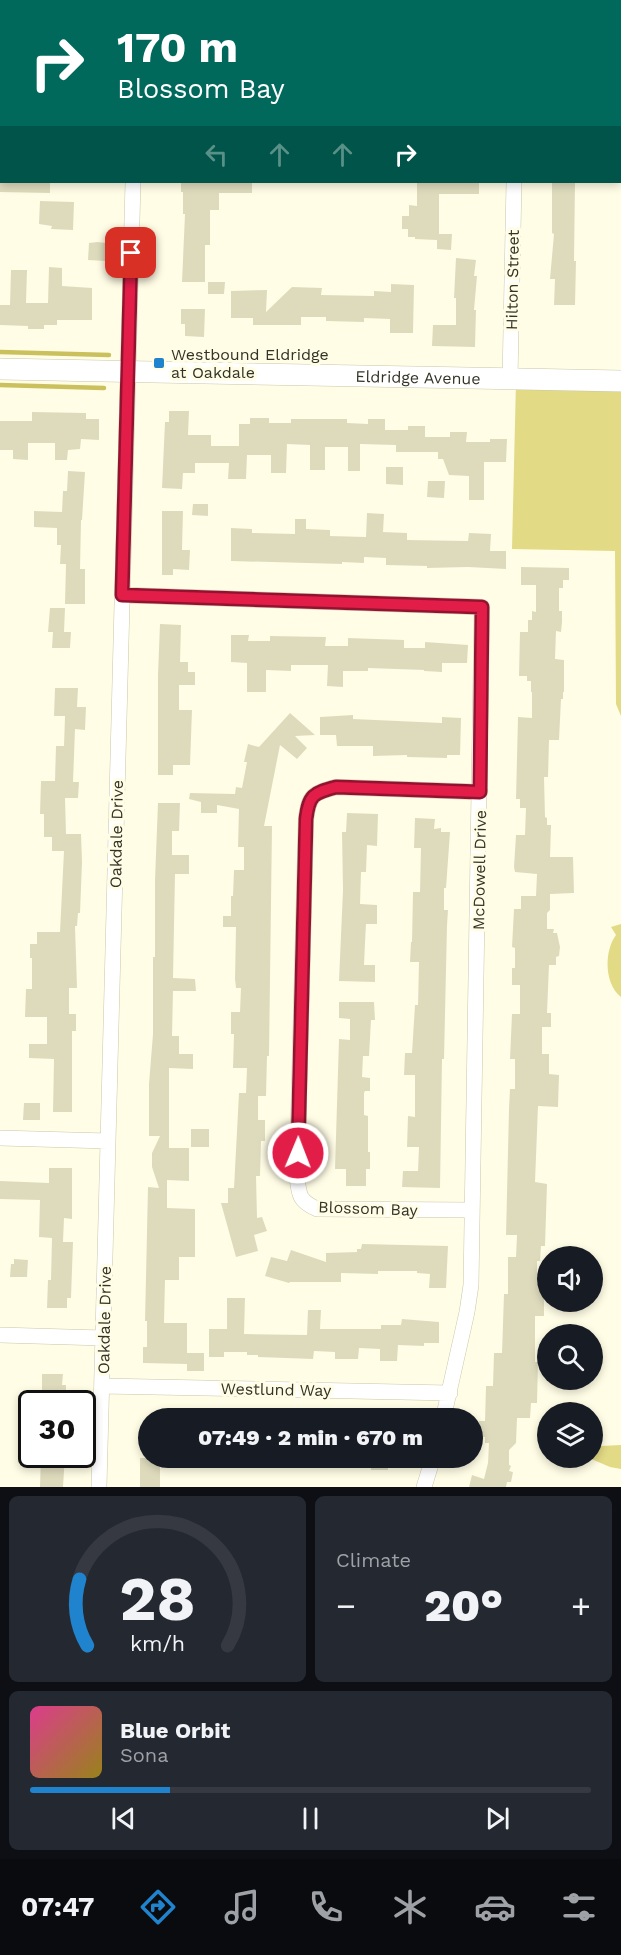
<!DOCTYPE html>
<html lang="en">
<head>
<meta charset="utf-8">
<style>
  :root { --surface:#171b24; --page:#242831; --text:#f1f3f6; --muted:#9ea1a6; --line:#363941; --accent:#1f83ce }
  body { margin:0; font-family:"Work Sans",sans-serif; background:var(--page); color:var(--text); height:100vh; display:flex; flex-direction:column; font-size:22px; white-space:nowrap }
  * { box-sizing:border-box; margin:0 }
  p { font-size:20px; color:var(--muted) }
  .icon { flex:none; width:33px; height:33px; fill:none; stroke:currentColor; stroke-width:2; stroke-linecap:round; stroke-linejoin:round }
  .map { position:relative; height:1487px; overflow:hidden }
  .sheet { display:flex; flex-direction:column; gap:9px; padding:9px; background:#0d0f14; flex:1 }
  .sheet>* { flex:none }
  .banner { position:absolute; left:0px; top:0px; width:621px; height:183px; box-shadow:0 3px 9px #0003; background:#00695c; color:#fff; overflow:hidden }
  .buttons { position:absolute; left:537px; top:1246px; display:grid; gap:12px }
  .buttons a { display:grid; place-items:center; width:66px; height:66px; border-radius:50%; background:var(--surface); box-shadow:0 3px 9px #0003; font-size:30px }
  .speed { position:absolute; left:18px; top:1390px; display:flex; gap:12px; font-size:30px; font-weight:700; text-align:center }
  .speed>* { display:grid; place-content:center; width:78px; height:78px; border-radius:50%; background:var(--surface); box-shadow:0 3px 9px #0003; line-height:1 }
  .speed .limit { border:3px solid #111; border-radius:9px; background:#fff; color:#111 }
  .pin { position:absolute; display:grid; place-items:center; width:51px; height:51px; color:#fff; margin:-26px; border-radius:12px; box-shadow:0 3px 9px #0006 }
  .me { position:absolute; width:66px; margin:-33px; rotate:1deg; stroke-linejoin:round; filter:drop-shadow(0 0 4px #0008) }
  .turn { display:flex; align-items:center; gap:21px; height:126px; padding:0 18px; font-size:27px }
  .turn .icon { width:78px; height:78px; stroke-width:2.5 }
  .turn b { display:block; font-size:42px; line-height:51px }
  .lanes { display:flex; align-items:center; height:57px; padding:0 18px; background:#0003; justify-content:center; gap:30px; direction:ltr }
  .lanes .off { opacity:.35 }
  .big { font-size:45px; font-weight:800; line-height:1.1 }
  .sheet .widget { flex:1; display:flex; flex-direction:column; justify-content:center; gap:9px; min-width:0; padding:0 21px; border-radius:9px; background:var(--page) }
  .sheet .dial { align-items:center; gap:0 }
  .dial svg { height:156px; overflow:visible; fill:none; stroke:var(--line); stroke-width:7; stroke-linecap:round; text-anchor:middle }
  .dial text { fill:var(--text); stroke:none }
  .song { display:flex; align-items:center; gap:18px }
  .cover { width:72px; height:72px; border-radius:9px; background:linear-gradient(135deg,hsl(330 70% 55%),hsl(50 70% 35%)) }
  .played { height:6px; border-radius:3px; background:linear-gradient(90deg,var(--accent) 25%,var(--line) 25%) }
  .keys { display:flex; justify-content:space-around; direction:ltr }
  .heat { display:flex; justify-content:space-between; align-items:center; font-size:33px; direction:ltr }
  .sheet .tiles { flex:1; display:grid; gap:9px; grid-template-columns:1fr 1fr }
  .widget:last-child { grid-column:span 2 }
  .trip { position:absolute; left:138px; top:1408px; width:345px; height:60px; border-radius:30px; background:var(--surface); box-shadow:0 3px 9px #0003; font-weight:800; line-height:60px; text-align:center }
  .menu { display:flex; height:96px; justify-content:space-around; align-items:center; background:#090b0e; color:var(--muted) }
  .menu .icon { width:42px; height:42px }
  .menu .selected { color:var(--accent) }
  .menu b { font-size:27px; color:var(--text) }
  .map>svg:first-child { display:block }
  .green { fill:#e3da85 }
  .lines { fill:none; stroke-linecap:round; stroke-linejoin:round }
  .stream { stroke:#cac05d; stroke-width:4.5 }
  .building { fill:#dedbbd }
  .street-casing { stroke:#c9c7a9; stroke-width:16 }
  .secondary-casing { stroke:#c9c7a9; stroke-width:22 }
  .street { stroke:#fff; stroke-width:15 }
  .secondary { stroke:#fff; stroke-width:21 }
  .route-casing { stroke:#92132f; stroke-width:15 }
  .route { stroke:#e11d48; stroke-width:10 }
  .poi-dot { fill:#1f83ce; stroke:#fffde5; stroke-width:2 }
  .labels { text-anchor:middle; stroke-width:6; stroke-linejoin:round; paint-order:stroke }
  .street-label { font-size:16px; fill:#343327; stroke:#fffde5 }
  .poi-label { font-size:16px; fill:#343327; stroke:#fffde5; text-anchor:start }
</style>
</head>
<body>
<div class="map">
<svg width="621" height="1487" viewBox="0 0 621 1487">
  <rect width="100%" height="100%" fill="#fffde5"/>
  <path class="green" d="M516,381L621,386V716L616,704L615,551L512,549Z
    M621,924V997C604,984 604,951 616,935L611,927Z
    M593,1441L601,1446L621,1445V1469L610,1467L589,1458H592Z"/>
  <g class="lines">
    <path class="stream" d="M0,352L109,355
      M0,385L104,388"/>
  </g>
  <path class="building" d="M0,182H50V193L0,192Z
    M181,182H252V193H219V210H210V245H205V282H182L185,214H183V192H181Z
    M417,182H479V194H439V234H452L451,250L437,249V240L415,239V237H408V229H402V216H409V205L417,206Z
    M556,182H575L574,261H576L575,305H554L555,279H550L554,234L552,233V183H556Z
    M40,201L74,202L73,230L51,229L52,226L39,224Z
    M97,242L106,243V261L88,260L89,243Z
    M456,258L476,260L474,276H477L474,310H476L475,347L432,346L433,325H456V298H454Z
    M49,267L62,268V286L92,288V320H57V325H44V329H28V326L0,325V305H10L11,270H27L26,303H48Z
    M208,282H225L224,294H208Z
    M391,284L414,285L413,333H390V319L364,318V322L326,321V317H301V325H253V318H231V291L267,290L266,312L292,287L322,288L321,295L374,296V291L391,292Z
    M181,309H205L204,337L185,336V324H181Z
    M169,411H189L188,435H211V446H239V424H250V418H269V423H291V419H347V423L368,424V419H385V430H408V426H425V437H450V432H467L466,442H490V439H507L506,462H484V500H469V476L449,475L443,459H438V452H396V445L360,444V471H348V447H325V470H310V445L287,444L286,473H271V455H247L246,479H228L229,463H195V473H183L182,489L162,488L165,422H169Z
    M32,412L86,413V419H99V440L81,439L80,449L68,450L67,460H55V443H28V460L13,459V450H0V421H32Z
    M386,467H403V485L386,484Z
    M68,471L85,472L82,520H81L80,569H85V604H65L66,564H60L61,545H57V528L34,527V511L62,512L63,491H67Z
    M428,481H445L444,498L427,497Z
    M193,504H208V516L192,515Z
    M162,511H183L182,550H190L189,570L173,569V575H162Z
    M367,513L384,514L383,532L407,533V540L468,541L469,533L491,534L490,551H506V569L468,567L427,568V566L386,565V558L364,557V563L342,562V564L231,561V528L252,529V533L295,534V519H306V529L330,530V536L366,537Z
    M521,567L569,568V580H563V588H559V611H562V622L561,632L556,631L555,659L564,660V692H563V699H561L559,740H549L548,777H544L545,817L547,818V825H551L550,857H573L574,893L550,894V910L547,913V929H554L553,933H557L560,947L559,956L556,957V965H549L547,1013H551V1027H542V1054H549V1074L559,1075L558,1107L538,1106L535,1182L547,1184L545,1246H541L540,1261H537V1284H544V1316H535V1362H538L537,1403H531L530,1418H517L516,1443L509,1450V1465L511,1466L509,1471L513,1472L511,1482H507L506,1487H469L472,1475L484,1479L488,1463L489,1443H485V1437H479V1421H485L486,1386H493L494,1353H502L504,1294H508V1257H516L517,1235H506L509,1109L510,1089H515V1059H510L512,1014H520V985H512V968H515V948L512,947L514,909H521V896H536L537,874L515,872L514,867L516,835H525L526,808H520V799H516L518,717L532,718V692H531V681H527V676H519L520,632H528V620H532V611L536,612V585H521Z
    M50,608H65L64,632H71L70,648H52L53,632H48Z
    M160,624L181,625L180,662H188V672H195V685H179V710H192L190,765H173V775H158V675Z
    M231,635H249L248,641H270V636L326,637L325,646H348V638L404,640V648H425V642L468,645L467,663H442V672L424,671V670L368,668V671H343V687L327,686L328,665H291V671L266,670V692H247V663L231,662Z
    M55,688H78L77,707H86L85,730L75,729L73,782H79L78,798H65L66,834H81L82,862L80,913H78L77,926H75L77,988H69V1014H76V1031H72V1112H53L54,1059L29,1058V1044H47V1017H25L26,989H32V958H30V944H37V932H60L64,851H52V837H44V814H40L41,781H55L56,746H64L65,716H54Z
    M290,713L315,735L295,736L307,748L297,759L280,745L264,826H272L269,1056H267L266,1096H258V1120H265V1141H261L260,1176H256L257,1218L262,1217L267,1231L254,1235L258,1251L236,1257L221,1203H228V1188H234L239,1093H246L247,1068H233L234,1034H231V1012H240L241,988H236L235,979L236,927H223V916H231V896H233L234,870H244V847H238L239,809L217,805V813H201V802L189,799L190,793L235,794L236,787L242,788L247,762H244L248,744L259,747Z
    M353,715V719L442,723V717L461,718L460,755H447V758L407,757V755L373,756V746H337L336,735H320V717Z
    M158,803H180L179,831H172V855H189V874H175L173,978L195,979L196,991H173L172,1036H179V1054H193V1069L169,1068V1148H189V1181L167,1180V1208L195,1209V1257H179V1280H165L164,1323H187V1353H204V1371H187V1364L143,1363V1347H147V1321H145L148,1187L159,1188L152,1167V1153L160,1136H149V1084L153,1034V957H155V880Z
    M347,813L378,814L377,846L367,845L366,872H361L360,904L377,905V924H366L365,943L364,965H375V982L339,981L343,890L342,832H346Z
    M415,818L435,819L434,829L441,828V832H450L446,888H444V910H448L447,926L444,1059H442L440,1188L402,1187L403,1171H418L419,1147H407L408,1116L415,1117V1075H404L405,1053H412L415,1005H418L419,962H410L411,942H412L413,892H420L421,848H414Z
    M339,1002H374L375,1020H371L369,1056H363L362,1077L370,1078V1091H365L364,1093V1115L368,1116V1152H370V1169H366V1186H346V1169H335L339,1039L350,1040V1019L339,1018Z
    M24,1103H40V1120H23Z
    M191,1129H209V1147H191Z
    M49,1168H72V1219L64,1218L63,1242H73L71,1298H67V1308H47L48,1280H51L52,1238L39,1237L40,1200L0,1199V1181L49,1183Z
    M362,1244L448,1246L446,1288H429L430,1274L417,1273V1271H378V1274L341,1273V1282H290L289,1283L265,1276L271,1257L287,1261L291,1250L326,1262V1253L357,1252V1249H361Z
    M14,1259L28,1260L27,1277H10L11,1264H14Z
    M227,1298H245L244,1334L307,1335L308,1310H321L320,1329H381V1325H401L402,1319L439,1322V1343H424V1346L398,1345L397,1361H380V1349L359,1348L358,1359H335V1352L314,1351L313,1359L258,1357V1355H247V1352H224V1357H209V1329H227Z
    M42,1374H63L62,1385H66V1402L42,1401Z
    M41,1455H65L63,1487H40Z
    M140,1458H160V1487H140Z
    M371,1458H388V1470H371Z"/>
  <g class="lines">
    <defs>
      <path id="street" d="M137,2V0
        M518,2V0
        M510,379L514,182
        M122,595L482,607L471,1285L467,1312L443,1419
        M0,1138L108,1141
        M472,1210L317,1209C299,1201 299,1195 297,1177L306,819C309,795 313,793 336,787L480,792
        M0,1335L103,1338
        M102,1386L450,1393
        M99,1487L133,182
        M424,1487L433,1458"/>
      <g id="secondary">
        <path id="s1" d="M0,369L621,381"/>
      </g>
    </defs>
    <use href="#street" class="street-casing"/>
    <use href="#secondary" class="secondary-casing"/>
    <use href="#street" class="street"/>
    <use href="#secondary" class="secondary"/>
  </g>
  <g class="lines">
    <defs>
      <path id="route" d="M131,253L122,595L482,607L480,792L336,787C313,793 309,795 306,819L298,1153"/>
    </defs>
    <use href="#route" class="route-casing"/>
    <use href="#route" class="route"/>
  </g>
  <rect class="poi-dot" x="153" y="357" width="12" height="12" rx="3"/>
  <g class="labels">
    <g class="street-label">
      <text transform="translate(512 280) rotate(-89)" y="6">Hilton Street</text>
      <text dy="6" stroke="none"><textPath href="#s1" startOffset="418">Eldridge Avenue</textPath></text>
      <text transform="translate(116 834) rotate(-89)" y="6">Oakdale Drive</text>
      <text transform="translate(479 870) rotate(-89)" y="6">McDowell Drive</text>
      <text transform="translate(368 1208) rotate(2)" y="6">Blossom Bay</text>
      <text transform="translate(104 1320) rotate(-89)" y="6">Oakdale Drive</text>
      <text transform="translate(276 1389) rotate(1)" y="6">Westlund Way</text>
    </g>
    <g class="poi-label">
      <text x="171" y="360">Westbound Eldridge<tspan x="171" dy="18">at Oakdale</tspan></text>
    </g>
  </g>
</svg>
<div class="buttons">
<a><svg class="icon" aria-label="sound" viewBox="0 0 24 24"><path d="M4 9h4l5-4v14l-5-4H4zM17 9q2 3 0 6"/></svg></a>
<a><svg class="icon" aria-label="search" viewBox="0 0 24 24"><circle cx="10" cy="10" r="6"/><path d="M15 15l6 6"/></svg></a>
<a><svg class="icon" aria-label="layers" viewBox="0 0 24 24"><path d="M12 4l9 5-9 5-9-5zM3 14l9 5 9-5"/></svg></a>
</div>
<div class="speed"><div class="limit">30</div></div>
<div class="pin" style="left:131px;top:253px;background:#d93025"><svg class="icon" aria-label="arrive" viewBox="0 0 24 24"><path d="M6 21V4h12l-3 4 3 4H6"/></svg></div>
<svg class="me" style="left:298px;top:1153px" viewBox="-20 -20 40 40"><circle r="17" fill="#e11d48" stroke="#fff" stroke-width="3"/><path d="M0-11L8 9 0 5-8 9z" fill="#fff"/></svg>
<div class="trip">07:49 · 2 min · 670 m</div>
<div class="banner">
<div class="turn"><svg class="icon" aria-label="right" viewBox="0 0 24 24"><path d="M7 20v-9h11M14 6l5 5-5 5"/></svg><div><b>170 m</b>Blossom Bay</div></div>
<div class="lanes"><svg class="icon off" aria-label="left" viewBox="0 0 24 24"><path d="M17 20v-9H6M10 6l-5 5 5 5"/></svg><svg class="icon off" aria-label="ahead" viewBox="0 0 24 24"><path d="M12 20V5M6 11l6-6 6 6"/></svg><svg class="icon off" aria-label="ahead" viewBox="0 0 24 24"><path d="M12 20V5M6 11l6-6 6 6"/></svg><svg class="icon" aria-label="right" viewBox="0 0 24 24"><path d="M7 20v-9h11M14 6l5 5-5 5"/></svg></div>
</div>
</div>
<section class="sheet">
<div class="tiles">
<div class="widget dial"><svg viewBox="0 0 100 80">
<path d="M14 69A42 42 0 1 1 86 69"/>
<path d="M14 69A42 42 0 0 1 10 35" stroke="#1f83ce"/>
<text x="50" y="56" font-size="32" font-weight="700">28</text>
<text x="50" y="72" font-size="11">km/h</text>
</svg></div>
<div class="widget"><p>Climate</p>
<div class="heat"><a>−</a><b class="big">20°</b><a>+</a></div>
</div>
<div class="widget">
<div class="song"><i class="cover"></i><div><b>Blue Orbit</b><p>Sona</p></div></div>
<div class="played"></div>
<div class="keys"><svg class="icon" aria-label="previous" viewBox="0 0 24 24"><path d="M18 5L8 12l10 7zM5 5v14"/></svg><svg class="icon" aria-label="pause" viewBox="0 0 24 24"><path d="M8 5v14M16 5v14"/></svg><svg class="icon" aria-label="next" viewBox="0 0 24 24"><path d="M6 5l10 7-10 7zM19 5v14"/></svg></div>
</div>
</div>
</section>
<nav class="menu">
<b>07:47</b>
<svg class="icon selected" aria-label="directions" viewBox="0 0 24 24"><path d="M12 3l9 9-9 9-9-9zM9 14v-3h6M13 9l2 2-2 2"/></svg>
<svg class="icon" aria-label="music" viewBox="0 0 24 24"><path d="M9 18V5l10-2v13"/><circle cx="6" cy="18" r="3"/><circle cx="16" cy="16" r="3"/></svg>
<svg class="icon" aria-label="phone" viewBox="0 0 24 24"><path d="M5 4h4l2 5-3 2q2 4 5 5l2-3 5 2v4C11 20 4 13 5 4z"/></svg>
<svg class="icon" aria-label="climate" viewBox="0 0 24 24"><path d="M12 3v18M4 7l16 10M4 17L20 7"/></svg>
<svg class="icon" aria-label="car" viewBox="0 0 24 24"><path d="M5 17H2v-5l4-1 3-4h7l3 4 3 1v5h-3M9 17h6M6 11h13"/><circle cx="7" cy="17" r="2"/><circle cx="17" cy="17" r="2"/></svg>
<svg class="icon" aria-label="filters" viewBox="0 0 24 24"><path d="M4 7h16M4 17h16"/><circle cx="9" cy="7" r="2"/><circle cx="15" cy="17" r="2"/></svg>
</nav>
</body>
</html>
